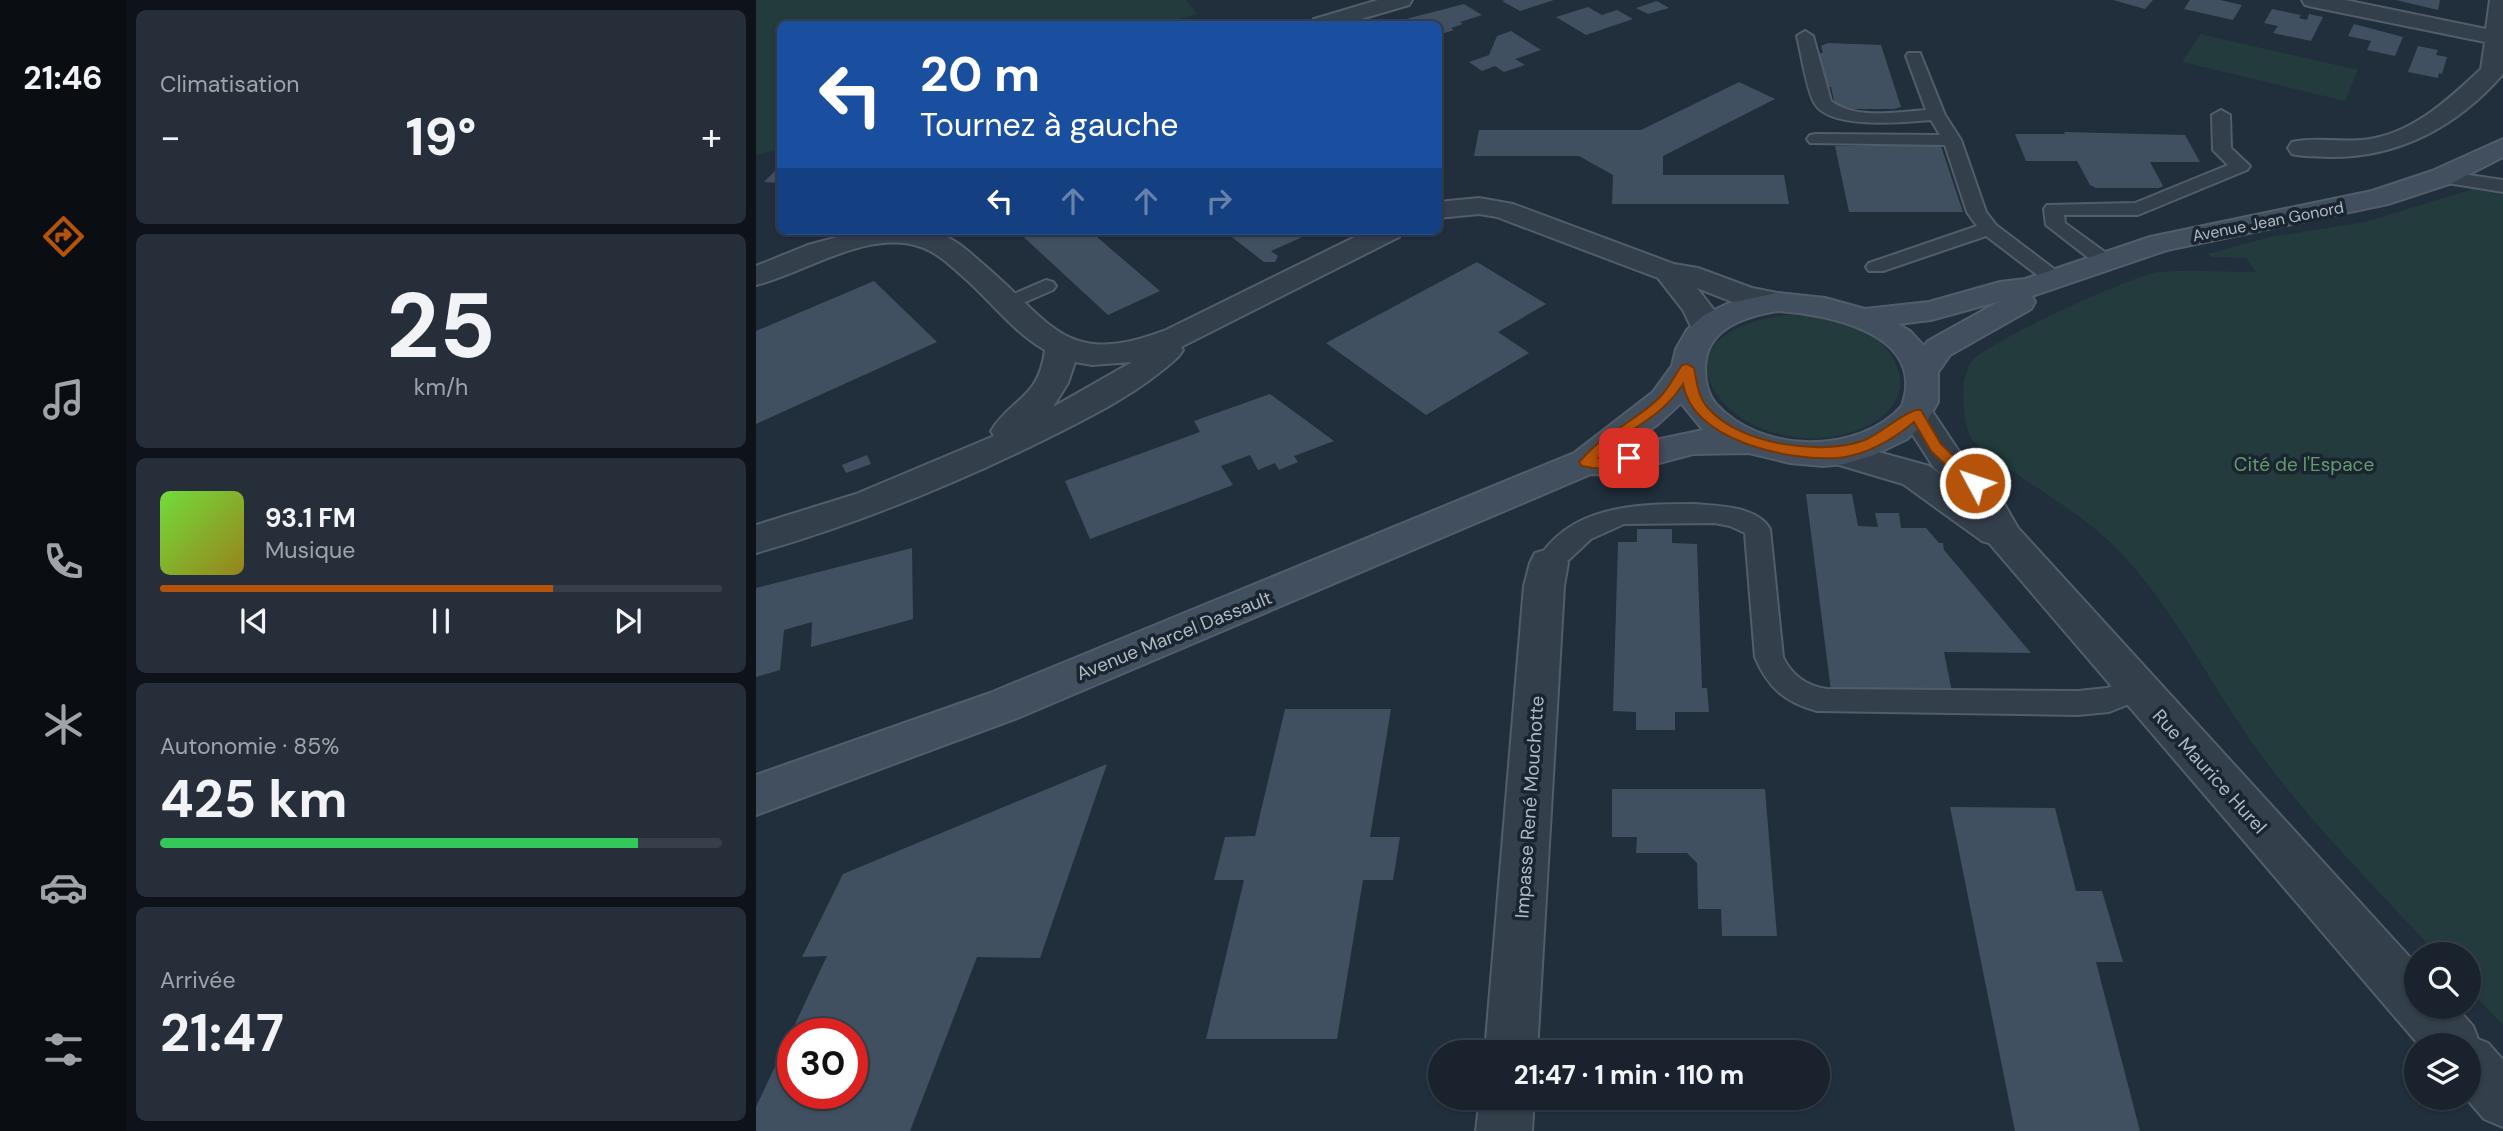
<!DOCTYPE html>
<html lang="fr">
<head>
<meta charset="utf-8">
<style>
  :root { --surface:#19222d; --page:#262f39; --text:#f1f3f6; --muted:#9fa4aa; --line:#373f49; --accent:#b45309 }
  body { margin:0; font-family:"DM Sans",sans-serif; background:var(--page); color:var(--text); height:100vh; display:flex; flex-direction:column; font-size:26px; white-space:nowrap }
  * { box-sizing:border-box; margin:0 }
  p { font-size:23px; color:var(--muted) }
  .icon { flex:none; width:38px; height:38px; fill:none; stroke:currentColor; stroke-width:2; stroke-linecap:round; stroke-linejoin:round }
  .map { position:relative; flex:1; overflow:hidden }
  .drawer { display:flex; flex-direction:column; gap:10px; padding:10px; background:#0e1319; width:630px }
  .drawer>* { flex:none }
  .banner { position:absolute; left:21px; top:21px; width:665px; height:214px; border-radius:10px; box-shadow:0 2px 5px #0004,0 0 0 2px var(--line); background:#1a4fa0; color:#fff; overflow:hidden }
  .controls { position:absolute; left:1648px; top:942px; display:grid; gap:14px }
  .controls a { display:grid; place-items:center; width:77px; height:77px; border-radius:50%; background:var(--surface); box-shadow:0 2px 5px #0004,0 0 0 2px var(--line); font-size:35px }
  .speed { position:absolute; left:21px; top:1018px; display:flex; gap:14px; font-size:35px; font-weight:700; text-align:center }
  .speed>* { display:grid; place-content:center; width:91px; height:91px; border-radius:50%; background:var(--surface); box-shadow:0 2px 5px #0004,0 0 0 2px var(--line); line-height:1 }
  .speed .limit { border:10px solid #d22; background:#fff; color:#111 }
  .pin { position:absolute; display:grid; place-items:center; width:60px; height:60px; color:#fff; margin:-30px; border-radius:14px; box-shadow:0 4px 10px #0006 }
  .me { position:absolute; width:77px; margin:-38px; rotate:310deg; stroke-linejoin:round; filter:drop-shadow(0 0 5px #0008) }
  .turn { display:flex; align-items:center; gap:24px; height:147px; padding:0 28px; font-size:32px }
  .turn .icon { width:91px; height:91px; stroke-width:2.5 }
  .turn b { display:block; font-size:49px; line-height:60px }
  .lanes { display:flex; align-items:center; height:66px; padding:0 28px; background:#0003; justify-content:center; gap:35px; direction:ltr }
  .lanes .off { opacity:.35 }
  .big { font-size:52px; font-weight:700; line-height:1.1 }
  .drawer .tile { flex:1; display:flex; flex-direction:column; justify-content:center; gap:10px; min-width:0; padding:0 24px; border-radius:10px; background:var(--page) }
  .drawer .dial { align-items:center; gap:0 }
  .dial b { font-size:91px; line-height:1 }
  .song { display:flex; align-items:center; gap:21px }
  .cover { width:84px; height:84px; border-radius:10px; background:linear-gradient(135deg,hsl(100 70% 55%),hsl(50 70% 35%)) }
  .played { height:7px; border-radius:4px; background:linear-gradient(90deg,var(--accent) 70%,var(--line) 70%) }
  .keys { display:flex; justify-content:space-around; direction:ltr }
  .heat { display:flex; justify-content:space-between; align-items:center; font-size:38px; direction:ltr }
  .charge { height:10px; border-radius:5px; background:linear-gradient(90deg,#34c759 85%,var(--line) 0) }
  .trip { position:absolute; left:672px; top:1040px; width:402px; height:70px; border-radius:35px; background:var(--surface); box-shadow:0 2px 5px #0004,0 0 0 2px var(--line); font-weight:700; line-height:70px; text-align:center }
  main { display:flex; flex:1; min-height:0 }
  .tab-bar { display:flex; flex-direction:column; width:126px; justify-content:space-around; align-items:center; background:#0a0e12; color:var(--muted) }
  .tab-bar .icon { width:49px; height:49px }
  .tab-bar .selected { color:var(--accent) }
  .tab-bar b { font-size:32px; color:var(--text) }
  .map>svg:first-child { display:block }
  .green { fill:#233b3d }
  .building { fill:#415060; fill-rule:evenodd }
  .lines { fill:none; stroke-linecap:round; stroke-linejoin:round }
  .lane-casing { stroke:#525d6a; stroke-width:4 }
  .street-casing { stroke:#525d6a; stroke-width:4 }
  .secondary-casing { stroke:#525d6a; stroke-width:4 }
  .lane { fill:#343f4c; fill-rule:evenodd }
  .street { fill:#343f4c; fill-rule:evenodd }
  .secondary { fill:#424f5f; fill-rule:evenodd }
  .route { fill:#b45309; stroke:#753606; stroke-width:2 }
  .labels { text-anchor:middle; stroke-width:7; stroke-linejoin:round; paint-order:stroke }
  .far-street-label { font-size:16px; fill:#afbac8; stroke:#1a2530 }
  .park-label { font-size:19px; fill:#659a6e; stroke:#1a2530 }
  .street-label { font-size:19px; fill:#afbac8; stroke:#1a2530 }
</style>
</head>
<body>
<main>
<nav class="tab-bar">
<b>21:46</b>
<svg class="icon selected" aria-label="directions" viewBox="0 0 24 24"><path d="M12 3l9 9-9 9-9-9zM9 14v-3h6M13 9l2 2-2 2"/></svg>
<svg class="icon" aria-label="music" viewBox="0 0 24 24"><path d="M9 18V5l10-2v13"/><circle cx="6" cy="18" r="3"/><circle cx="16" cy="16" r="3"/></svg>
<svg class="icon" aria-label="phone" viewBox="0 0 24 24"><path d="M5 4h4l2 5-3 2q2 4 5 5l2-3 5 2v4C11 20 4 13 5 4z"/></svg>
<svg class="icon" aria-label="climate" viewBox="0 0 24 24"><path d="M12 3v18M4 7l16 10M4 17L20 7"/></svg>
<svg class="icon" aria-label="car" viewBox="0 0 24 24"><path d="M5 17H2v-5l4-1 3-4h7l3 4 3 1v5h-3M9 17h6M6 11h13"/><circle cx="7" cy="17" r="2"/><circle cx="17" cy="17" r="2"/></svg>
<svg class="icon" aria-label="filters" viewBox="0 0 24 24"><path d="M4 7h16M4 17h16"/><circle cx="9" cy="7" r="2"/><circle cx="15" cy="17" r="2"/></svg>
</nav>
<section class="drawer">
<div class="tile"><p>Climatisation</p>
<div class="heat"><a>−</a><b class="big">19°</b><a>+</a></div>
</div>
<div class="tile dial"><b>25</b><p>km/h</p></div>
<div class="tile">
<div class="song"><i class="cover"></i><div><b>93.1 FM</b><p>Musique</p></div></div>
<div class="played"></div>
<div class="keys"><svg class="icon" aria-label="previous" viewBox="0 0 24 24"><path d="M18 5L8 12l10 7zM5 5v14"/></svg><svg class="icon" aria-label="pause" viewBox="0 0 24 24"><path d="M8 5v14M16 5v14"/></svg><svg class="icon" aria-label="next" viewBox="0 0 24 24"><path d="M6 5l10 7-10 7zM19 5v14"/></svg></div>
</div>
<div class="tile"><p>Autonomie · 85%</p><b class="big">425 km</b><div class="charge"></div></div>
<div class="tile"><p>Arrivée</p><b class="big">21:47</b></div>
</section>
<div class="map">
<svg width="1747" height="1131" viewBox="0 0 1747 1131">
  <rect width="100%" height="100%" fill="#212e3c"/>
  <path class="green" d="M0,0H430L441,14L403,24H24V149L0,155Z
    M1444,34L1602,70L1589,101L1426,62Z
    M1717,189L1747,195V1025L1713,989V954H1681C1620,888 1555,824 1502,751C1456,687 1421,614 1367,555C1323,508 1264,482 1216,440C1206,422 1203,380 1215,362C1228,343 1379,274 1403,272C1435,269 1468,272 1500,272L1490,258L1456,257L1452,254L1514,237L1609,222Z
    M1031,315C1069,316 1127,325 1141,367C1145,377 1146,387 1141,397C1133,416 1115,426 1096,432C983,469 870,335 1031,315Z"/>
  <path class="building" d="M798,0L764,11L746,1L749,0Z
    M1357,0H1397L1389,9Z
    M1434,0H1464L1486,5L1477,20L1428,9Z
    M1640,0H1684L1682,10Z
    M901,1L913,8L892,14L880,8Z
    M708,4L726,15L704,22L707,24L695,28L698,30L682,35V24H658L650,19Z
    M832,7L846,15L861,10L877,19L830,35L800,17Z
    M1516,9L1545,15L1543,18L1551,20L1553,14L1567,17L1555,41L1517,33L1522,26L1508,23Z
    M1598,24L1647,37L1639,56L1611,50L1615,41L1592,36Z
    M755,31L785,50L759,59L769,65L748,72L739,66L726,71L713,62L733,55L741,36Z
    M1072,43L1125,45L1145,107L1138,109H1088L1079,105L1075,87H1068L1060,53H1067L1065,46Z
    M1662,46L1682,50L1680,55L1691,57L1686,74L1683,73L1682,78L1652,72Z
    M983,82L1019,99L907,156V175H1028L1033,204H856L857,175L823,156H718L723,130H885Z
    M1308,132L1429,135L1444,162H1394L1407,186L1403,188H1340L1334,185L1321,161H1270L1259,134H1309Z
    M1079,146H1185L1207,212H1093Z
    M24,166V183L8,182Z
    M261,231H334L404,291L352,315Z
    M468,231H560L515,251L522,256L519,262H508Z
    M721,262L790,304L742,332L773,353L670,415L570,343Z
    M118,281L181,342L0,424V331Z
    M514,394L578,441L538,456L542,462L523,470L519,463L502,470L494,455L465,466L477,485L334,539L309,481L444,432L438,421Z
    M111,455L115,464L90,473L86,465Z
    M1050,494H1096L1102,526L1122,527L1119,513H1143L1145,528H1170L1183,543H1187L1188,550L1275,653L1188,652L1196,692L1075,691Z
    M881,529H916V543L941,544L946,688H951L953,712H919V730H880V712L857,711L862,542H881Z
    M156,548L157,619L55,647L56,622L28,630L24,670L0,677V588Z
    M529,709H635L614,837H644L637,880H607L581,1039H450L488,880H458L469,837L499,836Z
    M351,764L284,958L221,957L154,1131H0V1107L71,956L46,957L87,874ZM37,1034H96V1094H37Z
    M856,789H1009L1021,936H966L965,909H942L941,863L931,853H880L881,837H856Z
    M1194,807L1299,808L1320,891H1346L1367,962H1340L1384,1131H1259Z"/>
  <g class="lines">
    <defs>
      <path id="lane" d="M1049,31L1057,36L1075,101C1099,120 1141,112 1170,110L1150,56L1152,53H1164L1189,115L1205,140L1230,212L1240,225L1306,275L1309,279L1306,283H1292L1230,236L1127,271H1113L1110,267L1113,263L1221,226L1211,212L1189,145L1054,143L1051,139L1054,135L1060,134L1184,135L1175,120C1149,122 1075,130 1059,104C1051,92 1045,52 1041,36Z
        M1465,110L1474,115L1475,148L1494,166L1491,170L1382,215H1308L1309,223L1357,258L1360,262L1357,266H1343L1290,225L1288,209L1291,205L1379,203L1472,165L1457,150L1456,115Z
        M1686,171L1747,180V192L1679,181L1677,177L1679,173Z
        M290,280L297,282L300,286L297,290L253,309L246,307L243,303L246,299Z
        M939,504C962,506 1001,506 1014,529L1027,657C1036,676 1051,686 1071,689L1322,691L1351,688L1381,677L1391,681L1395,689L1391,697L1353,712L1322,715L1061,711C1029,702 1012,688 999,657L989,533L974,526L958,523L868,524L835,539L802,570L793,573L784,570L780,563C812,505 881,504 939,504Z"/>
      <path id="street" d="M622,0H656L653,5L588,24H555L558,19Z
        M1546,0H1589L1730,29L1734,0H1747V74C1702,126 1643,158 1573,157C1561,156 1548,157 1536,154L1532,148L1536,142C1558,137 1583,142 1606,140C1654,136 1692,100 1725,69L1729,42L1557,7L1549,5Z
        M723,198L757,204L918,264L942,268L996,288L1032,295L1036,302L1032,309C1003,316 968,298 941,288L958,310L966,328L961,335L950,338L939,335L927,310L902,278L741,217L723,214L682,218V202Z
        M104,231C128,231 160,226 183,234C200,239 214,253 227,264C297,323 308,369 410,330L611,231H647L643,237L425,347L427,350L422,357C384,392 338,415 292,438C197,485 101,524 0,553V525L100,494L238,436L235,431C255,398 283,399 289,350C259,333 238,305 213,282C199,270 183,253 165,247C113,228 49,273 0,285V266L52,245ZM319,362L336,365L376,362L297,407L312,383Z
        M1160,402L1172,405L1202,450L1231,474L1262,528L1661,965V1006H1699L1717,1026L1722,1039L1732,1043L1747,1060V1127L1728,1119L1709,1097H1713V1045H1663L1233,543L1226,541L1147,484L1070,461L1064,453L1070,445L1082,441L1173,466L1189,477L1178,468L1143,413L1148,405Z
        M793,549L807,553L812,563L808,586L781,1052H729L768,586L774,563L779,553Z
        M724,1097H778L776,1131H720Z"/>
      <path id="secondary" d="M1747,139V157L1696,183L1632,204L1411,250L1276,296L1279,302L1275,309L1194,355L1182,372V402L1171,421L1151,439L1118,455L1088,464L1067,466L1034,463L993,453L937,454L858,475L835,474L264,717L0,815V775L234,693L818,453L897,392L916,366L920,349L931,330L948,315L973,303L1021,293L1069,298L1109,309L1173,302L1244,282L1269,279L1394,237L1616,191L1676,171ZM1244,301L1172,341L1168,346L1154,331L1142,324L1175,320ZM1021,311C1071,314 1172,333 1146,406C1102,455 1005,454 960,404C952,395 949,381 949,369C949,329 987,317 1021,311ZM925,403L947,430L871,446L902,424Z"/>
    </defs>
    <use href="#lane" class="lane-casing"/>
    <use href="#street" class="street-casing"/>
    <use href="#secondary" class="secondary-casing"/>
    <use href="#lane" class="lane"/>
    <use href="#street" class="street"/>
    <use href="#secondary" class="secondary"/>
  </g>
  <path class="route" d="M931,364L938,368C941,383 942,397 952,408C984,445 1066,456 1109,440C1124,434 1154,407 1165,410L1185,444L1226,483L1219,489L1213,487L1175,451L1158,422C1138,439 1109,456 1081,458C1032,461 937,441 927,384C902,423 869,427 843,458C854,458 869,452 878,454L880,458C868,471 842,470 826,466L823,462L826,459C848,433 880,421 904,397C913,388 919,375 926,365Z"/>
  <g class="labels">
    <g class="far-street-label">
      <text transform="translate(1512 221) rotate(-11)" y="6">Avenue Jean Gonord</text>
    </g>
    <g class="park-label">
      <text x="1548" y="471">Cité de l'Espace</text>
    </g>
    <g class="street-label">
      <text transform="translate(418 635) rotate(-22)" y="7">Avenue Marcel Dassault</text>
      <text transform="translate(1454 771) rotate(48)" y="7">Rue Maurice Hurel</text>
      <text transform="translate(773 807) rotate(-86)" y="7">Impasse René Mouchotte</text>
    </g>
  </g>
</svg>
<div class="controls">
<a><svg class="icon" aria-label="search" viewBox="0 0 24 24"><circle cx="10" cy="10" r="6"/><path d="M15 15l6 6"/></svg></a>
<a><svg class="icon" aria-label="layers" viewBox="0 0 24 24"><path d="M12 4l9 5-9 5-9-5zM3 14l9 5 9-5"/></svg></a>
</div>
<div class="speed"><div class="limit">30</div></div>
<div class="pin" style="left:873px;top:458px;background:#d93025"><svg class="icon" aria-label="arrive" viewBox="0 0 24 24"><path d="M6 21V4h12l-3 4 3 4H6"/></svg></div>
<svg class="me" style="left:1219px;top:483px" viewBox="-20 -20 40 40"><circle r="17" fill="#b45309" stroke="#fff" stroke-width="3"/><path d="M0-11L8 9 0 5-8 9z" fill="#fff"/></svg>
<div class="trip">21:47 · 1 min · 110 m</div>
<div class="banner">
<div class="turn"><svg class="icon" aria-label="left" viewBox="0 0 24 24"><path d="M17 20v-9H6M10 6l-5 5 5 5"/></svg><div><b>20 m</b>Tournez à gauche</div></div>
<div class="lanes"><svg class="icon" aria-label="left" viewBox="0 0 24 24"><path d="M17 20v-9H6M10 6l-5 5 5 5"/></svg><svg class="icon off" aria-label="ahead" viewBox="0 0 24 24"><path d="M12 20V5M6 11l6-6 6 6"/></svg><svg class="icon off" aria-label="ahead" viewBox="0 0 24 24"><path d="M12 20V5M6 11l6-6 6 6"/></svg><svg class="icon off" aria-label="right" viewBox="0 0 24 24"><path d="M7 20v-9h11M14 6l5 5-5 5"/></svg></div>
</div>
</div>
</main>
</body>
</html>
